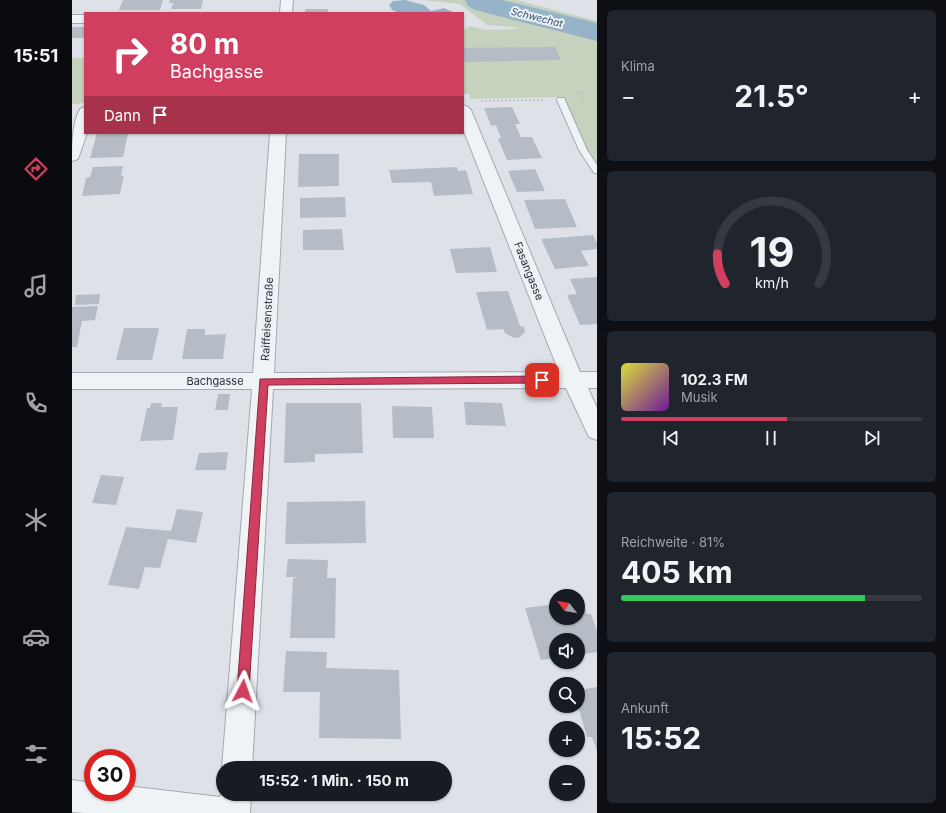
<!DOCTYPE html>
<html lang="de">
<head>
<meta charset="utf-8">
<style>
  :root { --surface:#171b24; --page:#20242c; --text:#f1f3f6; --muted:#9ea1a6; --line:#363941; --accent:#d03f60 }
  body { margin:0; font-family:Inter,sans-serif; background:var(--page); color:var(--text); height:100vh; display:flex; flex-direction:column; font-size:15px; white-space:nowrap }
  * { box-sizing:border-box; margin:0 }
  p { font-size:13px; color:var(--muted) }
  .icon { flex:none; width:22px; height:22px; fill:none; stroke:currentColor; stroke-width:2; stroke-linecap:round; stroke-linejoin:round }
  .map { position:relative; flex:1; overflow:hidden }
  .details { display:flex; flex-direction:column; gap:10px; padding:10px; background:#0d0f14; width:349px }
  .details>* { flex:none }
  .top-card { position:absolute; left:12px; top:12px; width:380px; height:122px; border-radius:0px; box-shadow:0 1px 3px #0004; background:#d03f60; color:#fff; overflow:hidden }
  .needle { width:26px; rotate:301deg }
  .controls { position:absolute; left:477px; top:589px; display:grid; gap:8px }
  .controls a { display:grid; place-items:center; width:36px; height:36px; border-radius:50%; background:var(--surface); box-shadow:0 1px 3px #0004; font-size:20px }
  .speed { position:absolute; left:12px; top:749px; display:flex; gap:8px; font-size:20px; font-weight:700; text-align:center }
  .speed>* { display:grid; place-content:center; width:52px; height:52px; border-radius:50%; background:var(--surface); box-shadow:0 1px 3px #0004; line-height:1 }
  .speed .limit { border:6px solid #d22; background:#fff; color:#111 }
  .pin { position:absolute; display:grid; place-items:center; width:34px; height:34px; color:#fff; margin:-17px; border-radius:8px; box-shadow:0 2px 6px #0006 }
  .me { position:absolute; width:44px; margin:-22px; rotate:4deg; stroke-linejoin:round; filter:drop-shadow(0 0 3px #0008) }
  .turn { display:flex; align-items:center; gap:14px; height:84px; padding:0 20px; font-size:18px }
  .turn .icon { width:52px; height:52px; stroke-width:2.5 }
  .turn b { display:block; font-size:28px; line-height:34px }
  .then { display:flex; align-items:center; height:38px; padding:0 20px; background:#0003; gap:8px; font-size:15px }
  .big { font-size:30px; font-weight:700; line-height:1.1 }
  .details .card { flex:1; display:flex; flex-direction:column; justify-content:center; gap:6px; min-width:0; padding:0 14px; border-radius:6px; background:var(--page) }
  .details .dial { align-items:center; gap:0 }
  .dial svg { height:104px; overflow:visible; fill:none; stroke:var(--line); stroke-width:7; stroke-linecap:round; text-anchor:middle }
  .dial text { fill:var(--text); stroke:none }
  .song { display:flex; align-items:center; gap:12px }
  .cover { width:48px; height:48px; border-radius:6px; background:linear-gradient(135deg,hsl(60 70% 55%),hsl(280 70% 35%)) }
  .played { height:4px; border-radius:2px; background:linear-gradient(90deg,var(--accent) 55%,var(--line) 55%) }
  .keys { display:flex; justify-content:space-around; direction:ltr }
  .heat { display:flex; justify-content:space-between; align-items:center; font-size:22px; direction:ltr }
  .charge { height:6px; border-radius:3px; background:linear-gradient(90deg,#34c759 81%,var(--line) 0) }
  .trip { position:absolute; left:144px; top:761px; width:236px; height:40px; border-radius:20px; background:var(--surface); box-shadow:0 1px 3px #0004; font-weight:700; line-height:40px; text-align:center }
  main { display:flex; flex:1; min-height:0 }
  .menu { display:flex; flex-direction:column; width:72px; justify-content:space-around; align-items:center; background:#090b0e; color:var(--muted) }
  .menu .icon { width:28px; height:28px }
  .menu .selected { color:var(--accent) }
  .menu b { font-size:18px; color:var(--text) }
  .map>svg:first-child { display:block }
  .green { fill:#c5d2be }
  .water { fill:#97b3c9 }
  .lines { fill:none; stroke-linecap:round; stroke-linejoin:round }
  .river { fill:#97b3c9; fill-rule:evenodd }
  .building { fill:#b5bcc5 }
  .service-casing { stroke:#a3a9b2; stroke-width:2 }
  .minor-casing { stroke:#a3a9b2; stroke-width:2 }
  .path { stroke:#b8bdc3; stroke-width:1.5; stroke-dasharray:2 2; stroke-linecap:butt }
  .service { fill:#f0f3f6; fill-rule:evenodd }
  .minor { fill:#f0f3f6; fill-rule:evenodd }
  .route { fill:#d03f60; stroke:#87293e }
  .labels { text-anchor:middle; stroke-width:4; stroke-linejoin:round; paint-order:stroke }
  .far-water-label { font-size:10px; font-style:italic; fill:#305373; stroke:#edf1f5 }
  .street-label { font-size:11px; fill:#27313f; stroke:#edf1f5 }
</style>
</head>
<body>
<main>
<nav class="menu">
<b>15:51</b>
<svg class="icon selected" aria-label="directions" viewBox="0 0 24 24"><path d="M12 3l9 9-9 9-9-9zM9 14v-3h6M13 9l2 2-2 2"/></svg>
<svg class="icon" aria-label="music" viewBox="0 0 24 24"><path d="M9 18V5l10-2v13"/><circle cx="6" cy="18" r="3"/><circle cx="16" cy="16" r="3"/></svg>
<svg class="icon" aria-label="phone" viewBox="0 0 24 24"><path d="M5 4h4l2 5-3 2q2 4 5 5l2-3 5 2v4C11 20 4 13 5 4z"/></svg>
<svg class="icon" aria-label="climate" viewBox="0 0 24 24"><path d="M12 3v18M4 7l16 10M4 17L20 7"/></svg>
<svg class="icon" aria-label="car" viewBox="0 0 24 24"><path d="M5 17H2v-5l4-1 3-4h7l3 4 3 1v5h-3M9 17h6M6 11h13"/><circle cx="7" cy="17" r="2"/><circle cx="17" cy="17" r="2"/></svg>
<svg class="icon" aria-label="filters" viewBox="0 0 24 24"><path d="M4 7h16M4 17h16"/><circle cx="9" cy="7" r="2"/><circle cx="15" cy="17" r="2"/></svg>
</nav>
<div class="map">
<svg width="525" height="813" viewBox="0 0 525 813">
  <rect width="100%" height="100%" fill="#dee2e8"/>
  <path class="green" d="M350,0H444L525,21V166L513,148L491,97L398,99L397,94H391V30L398,26L414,30L446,29L441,27L415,25L388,4Z
    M0,58H13V103L0,104Z"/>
  <path class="water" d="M333,0L352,5L359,11L372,8L383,13H327L320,10L317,5L321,1Z"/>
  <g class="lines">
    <path class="river" d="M393,0H430L525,23V41L403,10L396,6Z"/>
  </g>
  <path class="building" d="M51,0H91L88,10H47Z
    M98,0H131L129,9H99L101,3H97Z
    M233,9H256V13H233Z
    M0,27H13V38H0Z
    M483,47L489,60L393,62L391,56V48Z
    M440,107L448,124H443L449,137H460L470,158L435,160L426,139L429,138L424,125L419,126L412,108Z
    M25,133H56L51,157L18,158Z
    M227,154H267V186L226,187Z
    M51,166L49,176H52L48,194L10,196L14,178L18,177L21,167Z
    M385,167L386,171L394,170L401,194L362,196L359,182L320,183L317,170Z
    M463,169L473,191L445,192L436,171Z
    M273,197L274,217L228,218V198Z
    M493,199L505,227L463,229L452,200Z
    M270,229L272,250H231V230Z
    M521,235L525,243V249L509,251L517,266L483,269L469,239Z
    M418,247L425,272L384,273L378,249Z
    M525,277V324L508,325L495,295L505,294L498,279Z
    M436,291L448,326L452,327L453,332L448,337L442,338L433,333L431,329L415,330L404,292Z
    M28,294L27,304L3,305L4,295Z
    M26,306L23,320L10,321L5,347H0V307Z
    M52,328H87L80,360H44Z
    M115,329H133V335L154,334L151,359H110Z
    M146,394H158L156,410H143Z
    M392,402L430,403L434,426L394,425Z
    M79,403H90L89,407H106L101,440L68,441L75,408H78Z
    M214,403H289L291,453L243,454V462L212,463Z
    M320,406L360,407L362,438H321Z
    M156,452L154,470H123L127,453Z
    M29,475L52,477L44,505L20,503Z
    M293,501L294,543L213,544L215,502Z
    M105,509L131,512L124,543L96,539L88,568L73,567L67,589L36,585L54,527L99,531Z
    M216,559L256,560L255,578H264L263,638H218L221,578L228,577H214Z
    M510,600L515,614H519L525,631V652L506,655V640H484V658L469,660L453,608L484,604V618H506V601Z
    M214,651L255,652L254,668L327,670L329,739L247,738L248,692H211Z
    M525,687V751L520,737H515L506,706V690Z"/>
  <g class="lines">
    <defs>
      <path id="service" d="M486,98H492L493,100L515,150L525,165V173H522L507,150L485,100Z"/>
      <path id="minor" d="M209,0H221L220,13H208Z
        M0,15H13V23H0Z
        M391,105L396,107L399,110L508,372H525V388H516L525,408V440L517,437L494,388L201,389L180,768H151V771L150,768L180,389H0V373H181L198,133H214L202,373L487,372L391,129Z
        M13,107V133H15L6,159L0,161C0,144 0,124 8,109Z
        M0,780L21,783V792H55V786L148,797L151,788V794H179L178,813H13L0,812Z"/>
    </defs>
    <use href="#service" class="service-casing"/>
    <use href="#minor" class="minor-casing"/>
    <path class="path" d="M504,94L511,91L509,101
      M409,101L472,100"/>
    <use href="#service" class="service"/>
    <use href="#minor" class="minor"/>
  </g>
  <path class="route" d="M470,376L474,380L470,383L196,385L177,691L175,695L171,697L166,695L165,691L188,379Z"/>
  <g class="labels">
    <g class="far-water-label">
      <text transform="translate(465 17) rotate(14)" y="4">Schwechat</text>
    </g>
    <g class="street-label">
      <text transform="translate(457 271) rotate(68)" y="4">Fasangasse</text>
      <text transform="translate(195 319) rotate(-87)" y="4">Raiffeisenstraße</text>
      <text x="143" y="385">Bachgasse</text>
    </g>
  </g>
</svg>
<div class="controls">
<a><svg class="needle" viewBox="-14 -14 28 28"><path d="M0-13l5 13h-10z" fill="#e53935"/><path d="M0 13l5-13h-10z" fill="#9ea1a6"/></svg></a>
<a><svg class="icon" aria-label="sound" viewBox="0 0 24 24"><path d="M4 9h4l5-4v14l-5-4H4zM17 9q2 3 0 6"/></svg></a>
<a><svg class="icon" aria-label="search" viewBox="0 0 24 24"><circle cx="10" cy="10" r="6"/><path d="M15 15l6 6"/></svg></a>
<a>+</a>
<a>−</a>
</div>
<div class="speed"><div class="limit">30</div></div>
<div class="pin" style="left:470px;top:380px;background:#d93025"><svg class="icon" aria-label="arrive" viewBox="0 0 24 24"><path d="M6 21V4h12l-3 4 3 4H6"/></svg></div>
<svg class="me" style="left:171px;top:691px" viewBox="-20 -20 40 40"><path d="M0-17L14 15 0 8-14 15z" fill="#d03f60" stroke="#fff" stroke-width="4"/></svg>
<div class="trip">15:52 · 1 Min. · 150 m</div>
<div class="top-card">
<div class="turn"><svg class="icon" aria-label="right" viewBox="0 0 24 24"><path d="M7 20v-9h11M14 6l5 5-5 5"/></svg><div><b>80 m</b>Bachgasse</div></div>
<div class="then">Dann<svg class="icon" aria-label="arrive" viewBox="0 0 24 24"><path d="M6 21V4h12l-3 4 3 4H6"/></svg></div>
</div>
</div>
<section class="details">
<div class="card"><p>Klima</p>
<div class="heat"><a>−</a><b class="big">21.5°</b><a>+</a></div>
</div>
<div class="card dial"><svg viewBox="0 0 100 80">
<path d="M14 69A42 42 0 1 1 86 69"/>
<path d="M14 69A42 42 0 0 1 8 46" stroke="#d03f60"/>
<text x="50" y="56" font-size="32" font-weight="700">19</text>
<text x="50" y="72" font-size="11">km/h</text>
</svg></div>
<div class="card">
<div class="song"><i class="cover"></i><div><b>102.3 FM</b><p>Musik</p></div></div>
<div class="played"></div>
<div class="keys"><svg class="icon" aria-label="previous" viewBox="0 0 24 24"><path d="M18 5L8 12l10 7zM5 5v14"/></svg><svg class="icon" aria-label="pause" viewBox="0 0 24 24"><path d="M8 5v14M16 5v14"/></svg><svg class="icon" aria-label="next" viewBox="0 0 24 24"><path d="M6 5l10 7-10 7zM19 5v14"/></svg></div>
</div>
<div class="card"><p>Reichweite · 81%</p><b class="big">405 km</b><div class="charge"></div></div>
<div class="card"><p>Ankunft</p><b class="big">15:52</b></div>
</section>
</main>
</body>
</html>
